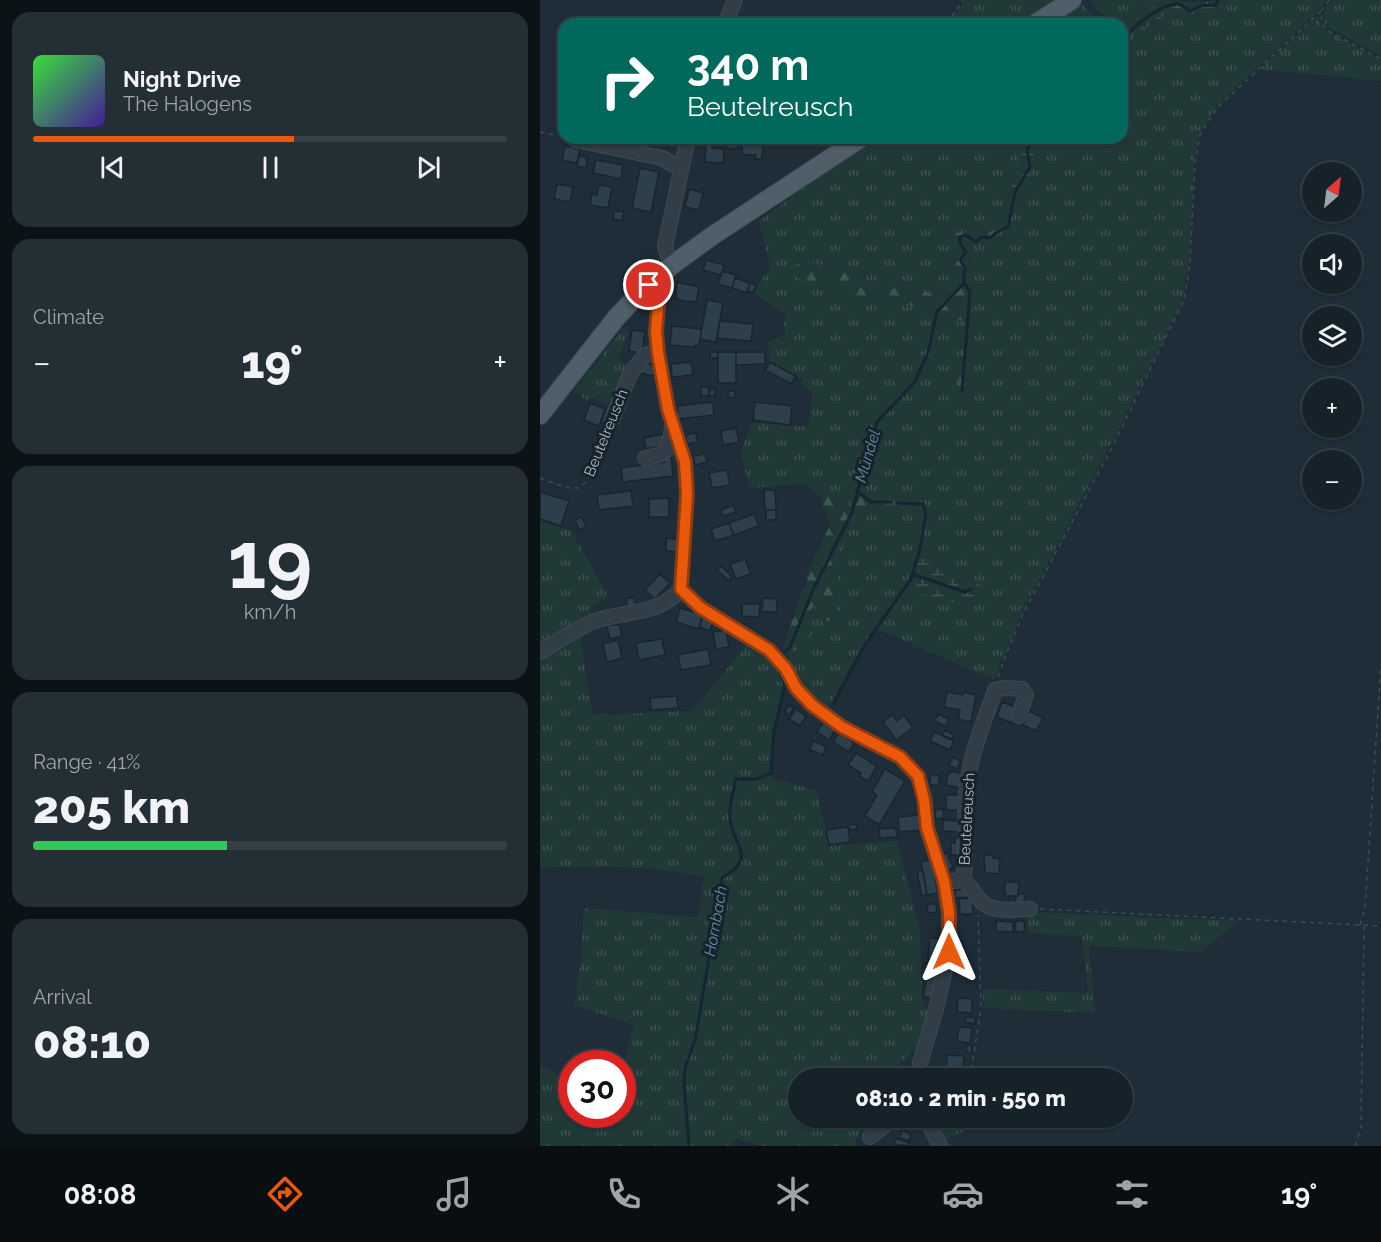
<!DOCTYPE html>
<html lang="en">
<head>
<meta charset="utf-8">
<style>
  :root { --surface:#162229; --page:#232f35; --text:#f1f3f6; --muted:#9ea4a8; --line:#353f46; --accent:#ea580c }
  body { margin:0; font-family:Raleway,sans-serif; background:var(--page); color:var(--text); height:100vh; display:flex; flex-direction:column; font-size:22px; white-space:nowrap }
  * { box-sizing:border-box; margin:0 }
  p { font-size:20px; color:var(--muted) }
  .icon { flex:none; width:33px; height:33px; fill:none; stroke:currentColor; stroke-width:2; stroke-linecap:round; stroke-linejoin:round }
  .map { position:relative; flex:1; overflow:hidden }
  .sheet { display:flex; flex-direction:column; gap:12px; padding:12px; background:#0c1317; width:540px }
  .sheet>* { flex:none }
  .guide { position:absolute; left:18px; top:18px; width:570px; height:126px; border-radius:18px; box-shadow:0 2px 4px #0004,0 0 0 2px var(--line); background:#00695c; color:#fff; overflow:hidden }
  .needle { width:39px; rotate:28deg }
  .buttons { position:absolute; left:762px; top:162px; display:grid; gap:12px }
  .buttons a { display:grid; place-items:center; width:60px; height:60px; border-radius:50%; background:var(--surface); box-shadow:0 2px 4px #0004,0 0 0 2px var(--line); font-size:30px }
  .speed { position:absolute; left:18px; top:1050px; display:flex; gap:12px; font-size:30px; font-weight:700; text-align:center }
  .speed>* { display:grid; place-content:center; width:78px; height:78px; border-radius:50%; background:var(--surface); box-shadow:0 2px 4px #0004,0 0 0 2px var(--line); line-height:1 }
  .speed .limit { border:9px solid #d22; background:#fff; color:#111 }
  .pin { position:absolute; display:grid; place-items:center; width:51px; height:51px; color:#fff; margin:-26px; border:3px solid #fff; border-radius:50%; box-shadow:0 2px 6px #0007 }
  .me { position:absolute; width:66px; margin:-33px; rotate:0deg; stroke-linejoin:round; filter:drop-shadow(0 0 4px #0008) }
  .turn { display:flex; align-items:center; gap:21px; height:126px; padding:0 30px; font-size:27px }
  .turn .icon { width:78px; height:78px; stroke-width:2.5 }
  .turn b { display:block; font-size:42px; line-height:51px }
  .big { font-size:45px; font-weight:800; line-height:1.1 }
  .sheet .card { flex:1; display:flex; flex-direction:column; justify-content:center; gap:9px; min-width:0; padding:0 21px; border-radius:18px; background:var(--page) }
  .sheet .dial { align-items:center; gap:0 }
  .dial b { font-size:78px; line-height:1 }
  .song { display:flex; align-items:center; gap:18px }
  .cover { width:72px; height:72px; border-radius:9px; background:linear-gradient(135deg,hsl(120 70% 55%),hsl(260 70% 35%)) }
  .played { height:6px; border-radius:3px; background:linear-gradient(90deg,var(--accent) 55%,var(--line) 55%) }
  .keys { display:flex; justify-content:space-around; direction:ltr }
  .heat { display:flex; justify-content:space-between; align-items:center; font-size:33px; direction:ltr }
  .charge { height:9px; border-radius:4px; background:linear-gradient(90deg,#34c759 41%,var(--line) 0) }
  .trip { position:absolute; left:248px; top:1068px; width:345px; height:60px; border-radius:30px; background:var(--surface); box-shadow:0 2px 4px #0004,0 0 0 2px var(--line); font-weight:800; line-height:60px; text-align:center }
  .tabs { display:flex; height:96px; justify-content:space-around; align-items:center; background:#090e10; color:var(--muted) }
  .tabs .icon { width:42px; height:42px }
  .tabs .selected { color:var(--accent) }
  .tabs b { font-size:27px; color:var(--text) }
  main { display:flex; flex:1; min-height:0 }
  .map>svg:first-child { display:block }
  .grass { fill:url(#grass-tufts); fill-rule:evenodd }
  .forest { fill:url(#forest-firs) }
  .wetland { fill:url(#wetland-marsh) }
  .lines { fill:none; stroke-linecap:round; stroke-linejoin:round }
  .stream { stroke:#122634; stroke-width:3 }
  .building { fill:#2d3f4b; stroke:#19252e; stroke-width:1.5 }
  .minor-casing { stroke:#3e4a54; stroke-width:16 }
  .major-casing { stroke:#3e4a54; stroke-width:20 }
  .path { stroke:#38504e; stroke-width:1.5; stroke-dasharray:4.5 4.5; stroke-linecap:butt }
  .minor { stroke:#313e47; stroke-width:14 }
  .major { stroke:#4f5e68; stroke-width:18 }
  .route-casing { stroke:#983908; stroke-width:15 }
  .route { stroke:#ea580c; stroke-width:10 }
  .labels { text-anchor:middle; stroke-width:6; stroke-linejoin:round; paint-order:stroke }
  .street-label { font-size:15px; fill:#abb9c5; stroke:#17232b }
  .water-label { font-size:16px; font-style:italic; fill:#628ba6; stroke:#17232b }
</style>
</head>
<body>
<main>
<section class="sheet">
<div class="card">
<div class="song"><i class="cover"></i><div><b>Night Drive</b><p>The Halogens</p></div></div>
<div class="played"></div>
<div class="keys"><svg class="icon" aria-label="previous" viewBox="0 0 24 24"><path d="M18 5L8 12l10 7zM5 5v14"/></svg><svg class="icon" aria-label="pause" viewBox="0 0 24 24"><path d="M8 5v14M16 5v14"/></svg><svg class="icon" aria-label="next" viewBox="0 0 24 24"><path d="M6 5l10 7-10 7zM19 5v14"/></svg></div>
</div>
<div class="card"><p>Climate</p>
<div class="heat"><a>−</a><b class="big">19°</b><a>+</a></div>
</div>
<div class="card dial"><b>19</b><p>km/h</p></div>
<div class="card"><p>Range · 41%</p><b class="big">205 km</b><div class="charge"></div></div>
<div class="card"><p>Arrival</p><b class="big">08:10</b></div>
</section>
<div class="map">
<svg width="841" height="1146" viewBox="0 0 841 1146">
  <defs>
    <pattern id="grass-tufts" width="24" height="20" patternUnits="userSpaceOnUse" patternTransform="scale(1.5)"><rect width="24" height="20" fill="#203836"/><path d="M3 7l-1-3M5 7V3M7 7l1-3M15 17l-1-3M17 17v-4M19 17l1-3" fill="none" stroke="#3e5352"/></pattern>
    <pattern id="forest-firs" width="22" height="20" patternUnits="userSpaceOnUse" patternTransform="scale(1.5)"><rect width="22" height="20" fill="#203836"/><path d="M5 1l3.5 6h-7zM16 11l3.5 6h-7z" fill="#3e5352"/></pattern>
    <pattern id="wetland-marsh" width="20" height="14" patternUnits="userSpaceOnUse" patternTransform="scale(1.5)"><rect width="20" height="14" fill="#203836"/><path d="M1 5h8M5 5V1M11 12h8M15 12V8" fill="none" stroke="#3e5352"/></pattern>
  </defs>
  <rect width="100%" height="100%" fill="#1e2d37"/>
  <path class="grass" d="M425,0H517L480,24H409Z
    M550,0H630C612,3 599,16 586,27C575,19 557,16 550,0Z
    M687,0H786L778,11L691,92L678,105L663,127L658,139L654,160L650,250L643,296L639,308L569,447L481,614L454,680L335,628L320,649L287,711L274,701L245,662L250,658L246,653L259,649L269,614L273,605L296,616L295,596L305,532L323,513L329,502L328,496L304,511L296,505L289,490L281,499L267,484L209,488L201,452L212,422L268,427L272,392L262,386V379L229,361L228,342L245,335L244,323L248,316L215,294L218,285L230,268L219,221L297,163L336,138H514L496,140L474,178L468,197L473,204L495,154V148L498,145L512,146L535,138H582V48L603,30L631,12L654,16L682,9ZM424,232L437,237L424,245C442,286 429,347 426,392L423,395L420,351L423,320C415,320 406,321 399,318C364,307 358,287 318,301L307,290L268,261C292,270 317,274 340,285L355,278L400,298L414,290L417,277L413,263ZM378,552L384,560L445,587L431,604L377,592L364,587L371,575Z
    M791,0H841V56L790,28L784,22L785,9Z
    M542,4L562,24H511Z
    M778,16L781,26L785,30L841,60V81L720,69Z
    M84,328L90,332L78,359L91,366L72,405L53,398L46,400L34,391Z
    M0,521L31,531L69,597L50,608L55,617L0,648Z
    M39,633L53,715L152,711L210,641L235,664L244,686L233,731L232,778L277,791L289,846L357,841L380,930L382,998L389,1018L378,1045L345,1078H258V1118H326L314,1146H221L196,1138L189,1146H0V1065L31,1082L32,1114H82L83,1064L94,1025L34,1005L41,960L44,908L158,917L164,877C111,865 54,866 0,868V656Z
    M488,912L698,921L661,952L549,946L555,1013L443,1008V989L548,993L542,936L488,933Z
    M423,1129V1132L407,1138L411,1146H406L398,1133L411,1130Z"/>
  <path class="forest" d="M455,230L457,237L434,243L426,242L424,245C441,287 430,346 426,392L423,395L418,393L423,320C415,320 406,321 399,318C364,307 357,287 318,301L295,282L276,286L253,276L250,267L268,261C291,270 317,274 340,285L355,278L400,298L414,290C419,270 408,253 416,234L424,232L437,236Z
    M289,490L295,505L304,511L310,509L313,492L320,490L328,496L329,502L323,513L305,532L295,596L296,616L289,621L282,618L273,606L269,614L275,630L259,649L246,653L243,649L260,595L268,581L265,577L290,525L281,499Z"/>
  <path class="wetland" d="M638,0C653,5 670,0 687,0L683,9C664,17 650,15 631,12L603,30L582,48V25L586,27C602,13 616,0 638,0Z
    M514,138H535L512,146L498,145C493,151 495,161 492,169C487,180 478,191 473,204H468L480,154L487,143Z
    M378,552L384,560L445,587L447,592C445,596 443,601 439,602C423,608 379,594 364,587L371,575Z"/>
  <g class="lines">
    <path class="stream" d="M582,41C594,25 618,6 638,3L650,11L660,6L676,5L678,0
      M422,391L430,291L424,283
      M317,491L331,502H351
      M372,574L425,592L431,589
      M242,655L250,647L273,590L312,512L337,422L374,383L388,353L397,312L424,283V272L426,269L420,260L426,252L420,243V237L425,235L436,242L442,237L450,238L457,232L468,227L475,192L490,167L487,150L490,143H506L510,141L515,142L524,138
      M294,703L326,643L371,579L380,549L386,514L383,504L358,503
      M149,1146L144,1084L145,1068L155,1040L167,970L174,918L181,893L182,878C220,856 191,846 190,817C189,805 193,791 196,779H217L231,773L234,731L245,686L239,670"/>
  </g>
  <path class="building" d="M225,138H237L236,144L225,142Z
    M187,139H198L197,149L187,148Z
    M202,141L223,142L222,159H215L216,155H202Z
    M166,145H172V148L184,149L183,163L165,162Z
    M25,146L40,149L37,163L22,160Z
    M39,156L47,158L46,168L37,166Z
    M56,160L83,165L81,179L53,173Z
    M100,168L119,172L111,212L92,208Z
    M17,184L33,187L30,202L14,199Z
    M59,185L72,187L68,208L50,205L52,194L57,195Z
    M149,189L163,193L159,210L145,207Z
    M74,211L84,212L82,221L73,219Z
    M166,260L184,265L181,275L163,270Z
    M182,271L196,275L192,288L178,284Z
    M195,278L210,283L207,293L192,288Z
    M137,282L159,287L156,302L143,301L136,298Z
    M210,283L216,285L213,293L207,291Z
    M167,300L183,303L176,342L160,339Z
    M180,321L213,324L211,341L177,338Z
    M132,326L162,329L159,345H155V347L130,345Z
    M92,330L105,332L102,353L89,351Z
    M170,352H178V358H170Z
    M178,352H196V383H178Z
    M196,352H225V364L196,365Z
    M104,362L114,365L113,367L116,368L117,374L110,376L100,372Z
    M151,362L153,375L132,377L131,364Z
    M230,362L256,376L251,384L225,370Z
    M161,387H169V396H161Z
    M170,389H175V396H169Z
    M188,391H195V398L188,397Z
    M173,402L174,415L138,419L137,406Z
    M215,402L252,406L250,425L213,420Z
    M50,403L65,409L59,426L44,420Z
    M196,428L199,442L183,445L181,431Z
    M156,433L157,442L147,444L146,435Z
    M123,434L126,445L106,449L104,438Z
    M165,454L167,462L155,465L153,456Z
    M131,457L133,476L83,482L81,468L125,462L124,458Z
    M187,470L190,485L172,488L169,473Z
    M224,490H235L236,510H225Z
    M91,491L93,506L59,510L57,495Z
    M0,492L29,501L21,526L0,519Z
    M129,498V517H109V499Z
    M193,505L196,512L183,516L181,510Z
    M226,510H236V520H226Z
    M214,514L219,526L194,535L189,523Z
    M42,517L46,527L39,530L35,520Z
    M189,523L194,535L175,541L171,529Z
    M126,538L137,539L136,552L126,551Z
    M205,559L211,574L196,579L190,564Z
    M181,566L192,577L189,581L177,570Z
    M120,574L130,583L115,599L105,590Z
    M94,597L96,606L88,608L86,599Z
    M223,598L237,599V612H222Z
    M202,604H220L219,617L202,616Z
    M140,608L163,615L159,629L136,622Z
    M162,617L173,621L170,631L159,627Z
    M79,624L82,636L70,639L67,626Z
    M186,630L189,647L176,649L173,632Z
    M122,639L125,655L99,660L96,643Z
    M78,640L82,658L67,662L63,644Z
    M168,649L171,665L141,670L138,655Z
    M407,692L423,695L424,692L436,695L431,722L418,719L420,710L404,707Z
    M137,696L138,708L111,710L110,698Z
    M462,702L478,708L472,723L457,717Z
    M249,705L254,708L249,715L245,712Z
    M256,709L266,716L260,726L249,719Z
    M489,711L503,718L496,731L483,725Z
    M398,714L409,719L405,726L395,721Z
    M352,715L357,721L364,715L373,728L356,740L343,722Z
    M284,721L296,729L289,740L277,732Z
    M405,730L414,735L412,740L402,736Z
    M394,732L414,740L410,750L390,741Z
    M299,733L314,743L309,752L293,742Z
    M273,741L286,746L283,755L270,750Z
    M316,753L337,766L328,781L319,776L321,773L308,765Z
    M413,757L421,761L417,769L409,765Z
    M345,769L365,781L339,825L325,816L337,795L332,792Z
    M411,771L423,774L420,788L406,785L408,773H411Z
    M391,774L400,776L398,786L389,784Z
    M406,795H419L418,810H406Z
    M403,809L404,818L395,819V810Z
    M380,815L381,830L359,832L358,817Z
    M403,820L418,821V832L403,831Z
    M310,824L317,825L316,830L309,829Z
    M308,827L310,842L289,845L286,830Z
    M355,828L358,837L340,838L339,829Z
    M415,838H422V855H411V843H415Z
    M407,852L413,868L407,870L401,855Z
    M444,855H453V858L460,859L459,874L445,873Z
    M391,860L398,893L387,895L381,862Z
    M383,871L387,895L382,896L377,872Z
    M465,882H479L478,896H465Z
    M430,889V897L415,898V890Z
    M478,894H485L484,905H475L476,896H478Z
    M432,898L433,914H420L419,899Z
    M387,904H396L397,912L388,913Z
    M456,921L473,922V932L456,931Z
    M476,921H485L484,932L475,931Z
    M390,938L403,939L401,959L388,958Z
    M415,941H423L424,946L415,947Z
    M388,972L401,975L396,999L383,997Z
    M418,998L432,999V1013L417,1012Z
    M426,1017L435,1018V1024L425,1022Z
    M419,1027L432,1028L430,1043L417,1041Z
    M427,1045L432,1046L431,1053L426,1052Z
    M407,1055L424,1056L422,1077L406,1076Z
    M329,1118H339L332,1130L324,1127Z
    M362,1130L371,1134L369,1141L360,1138Z
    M356,1138L369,1143L368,1146L354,1144Z"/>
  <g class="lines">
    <defs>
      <path id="minor" d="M185,24L195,0
        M36,140L122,158L141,169
        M131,266L125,246L148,138
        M72,420L90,374L105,355L118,353
        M105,458C130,453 128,452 132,428
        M141,589L161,608L229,650L246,669L256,688L272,705L302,727L360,757L378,776L385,800L387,828L404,881L409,912V952L396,1009L380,1063L379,1078
        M0,652C18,641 38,627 58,620C86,611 121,614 141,589L147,494L145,462L128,409L118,353L116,331L118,307L115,295L109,285
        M423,880C428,853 424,825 426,797C428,759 443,725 455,690L463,688L482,689L486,695L479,716
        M414,881L423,880C432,887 435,895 442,902C453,913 476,909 490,909
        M386,1118L400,1146
        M330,1137L354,1118"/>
      <path id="major" d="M495,24L532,0
        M0,415L76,318L93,300L131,266L172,236L321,138"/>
    </defs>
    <use href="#minor" class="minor-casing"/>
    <use href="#major" class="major-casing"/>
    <path class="path" d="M789,0L781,11L782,24L790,32L841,59
      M407,24L423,0
      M0,132L24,137
      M0,478C11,482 26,489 37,488C51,486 63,442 68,429
      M458,677L467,652L483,614L571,449L644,300L650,263L655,163L660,135L668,121L680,105L781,11
      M500,909L841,926
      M820,925L825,908L841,664
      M430,1078L441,1009L438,915
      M405,1129L421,1126L423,1118
      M815,1146L821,1127L824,926"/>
    <use href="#minor" class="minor"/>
    <use href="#major" class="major"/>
  </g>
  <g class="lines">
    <defs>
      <path id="route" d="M109,285L115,296L118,306L116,331L118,353L128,409L145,462L147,494L141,589L161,608L229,650L246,669L256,688L272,705L302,727L360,757L378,776L384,800L387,828L404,881L409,912V952"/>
    </defs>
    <use href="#route" class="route-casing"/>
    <use href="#route" class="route"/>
  </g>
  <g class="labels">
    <g class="street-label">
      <text transform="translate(66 433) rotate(-68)" y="5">Beutelreusch</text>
      <text transform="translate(427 819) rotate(-87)" y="5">Beutelreusch</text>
    </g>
    <g class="water-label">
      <text transform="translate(327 456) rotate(-74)" y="6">Mündel</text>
      <text transform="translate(175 921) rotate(-80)" y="6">Hornbach</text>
    </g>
  </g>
</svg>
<div class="buttons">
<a><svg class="needle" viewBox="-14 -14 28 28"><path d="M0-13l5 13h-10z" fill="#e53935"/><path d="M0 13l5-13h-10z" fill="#9ea4a8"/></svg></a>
<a><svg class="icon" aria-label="sound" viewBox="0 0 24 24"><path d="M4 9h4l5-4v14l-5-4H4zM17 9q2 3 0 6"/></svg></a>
<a><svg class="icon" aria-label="layers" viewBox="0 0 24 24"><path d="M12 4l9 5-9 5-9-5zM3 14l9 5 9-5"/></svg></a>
<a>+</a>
<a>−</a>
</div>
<div class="speed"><div class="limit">30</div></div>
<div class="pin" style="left:109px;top:285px;background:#d93025"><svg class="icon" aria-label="arrive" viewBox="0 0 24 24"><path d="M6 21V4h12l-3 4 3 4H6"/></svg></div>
<svg class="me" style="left:409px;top:952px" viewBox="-20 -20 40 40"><path d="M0-17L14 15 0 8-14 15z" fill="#ea580c" stroke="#fff" stroke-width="4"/></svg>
<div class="trip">08:10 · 2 min · 550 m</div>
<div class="guide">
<div class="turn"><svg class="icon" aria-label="right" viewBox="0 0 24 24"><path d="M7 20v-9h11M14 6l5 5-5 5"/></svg><div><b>340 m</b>Beutelreusch</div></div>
</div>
</div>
</main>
<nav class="tabs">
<b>08:08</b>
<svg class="icon selected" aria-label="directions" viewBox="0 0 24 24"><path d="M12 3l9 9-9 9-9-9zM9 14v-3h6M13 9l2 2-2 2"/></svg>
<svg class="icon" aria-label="music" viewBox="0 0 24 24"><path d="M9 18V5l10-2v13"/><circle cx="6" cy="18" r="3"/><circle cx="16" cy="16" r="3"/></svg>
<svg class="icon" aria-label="phone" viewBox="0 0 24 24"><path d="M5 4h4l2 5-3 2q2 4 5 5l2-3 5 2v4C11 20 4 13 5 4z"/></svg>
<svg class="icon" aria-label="climate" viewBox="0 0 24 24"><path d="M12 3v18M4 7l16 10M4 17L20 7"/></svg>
<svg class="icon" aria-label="car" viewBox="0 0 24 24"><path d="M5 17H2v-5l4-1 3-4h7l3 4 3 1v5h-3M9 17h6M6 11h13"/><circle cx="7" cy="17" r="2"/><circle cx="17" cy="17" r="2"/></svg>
<svg class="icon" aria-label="filters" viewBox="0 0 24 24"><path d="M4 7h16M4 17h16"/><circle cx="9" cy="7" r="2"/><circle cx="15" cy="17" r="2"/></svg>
<b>19°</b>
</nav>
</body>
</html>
